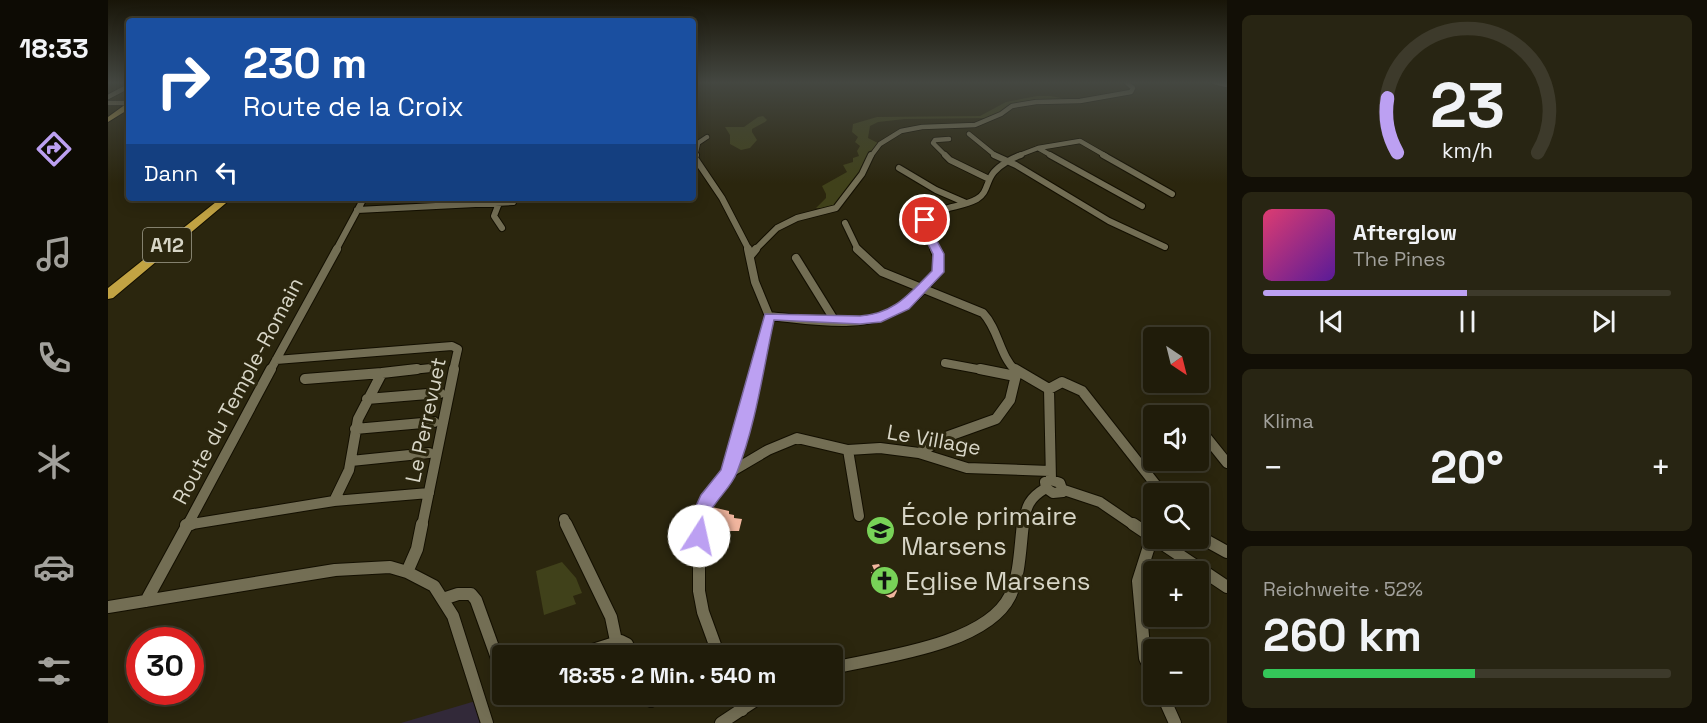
<!DOCTYPE html>
<html lang="de">
<head>
<meta charset="utf-8">
<style>
  :root { --surface:#201c0a; --page:#282513; --text:#f1f3f6; --muted:#a2a19c; --line:#3d3a2b; --accent:#bca0f2 }
  body { margin:0; font-family:"Space Grotesk",sans-serif; background:var(--page); color:var(--text); height:100vh; display:flex; flex-direction:column; font-size:22px; white-space:nowrap }
  * { box-sizing:border-box; margin:0 }
  p { font-size:20px; color:var(--muted) }
  .icon { flex:none; width:33px; height:33px; fill:none; stroke:currentColor; stroke-width:2; stroke-linecap:round; stroke-linejoin:round }
  .map { position:relative; flex:1; overflow:hidden }
  .panel { display:flex; flex-direction:column; gap:15px; padding:15px; background:#120f06; width:480px }
  .panel>* { flex:none }
  .top-card { position:absolute; left:18px; top:18px; width:570px; height:183px; border-radius:6px; box-shadow:0 3px 15px #0003,0 0 0 2px var(--line); background:#1a4fa0; color:#fff; overflow:hidden }
  .needle { width:39px; rotate:145deg }
  .tools { position:absolute; left:1035px; top:327px; display:grid; gap:12px }
  .tools a { display:grid; place-items:center; width:66px; height:66px; border-radius:6px; background:var(--surface); box-shadow:0 3px 15px #0003,0 0 0 2px var(--line); font-size:30px }
  .speed { position:absolute; left:18px; top:627px; display:flex; gap:12px; font-size:30px; font-weight:700; text-align:center }
  .speed>* { display:grid; place-content:center; width:78px; height:78px; border-radius:50%; background:var(--surface); box-shadow:0 3px 15px #0003,0 0 0 2px var(--line); line-height:1 }
  .speed .limit { border:9px solid #d22; background:#fff; color:#111 }
  .pin { position:absolute; display:grid; place-items:center; width:51px; height:51px; color:#fff; margin:-26px; border:3px solid #fff; border-radius:50%; box-shadow:0 2px 6px #0007 }
  .me { position:absolute; width:66px; margin:-33px; rotate:10deg; stroke-linejoin:round; filter:drop-shadow(0 0 4px #0008) }
  .turn { display:flex; align-items:center; gap:21px; height:126px; padding:0 18px; font-size:27px }
  .turn .icon { width:78px; height:78px; stroke-width:2.5 }
  .turn b { display:block; font-size:42px; line-height:51px }
  .then { display:flex; align-items:center; height:57px; padding:0 18px; background:#0003; gap:12px; font-size:22px }
  .big { font-size:45px; font-weight:700; line-height:1.1 }
  .panel .card { flex:1; display:flex; flex-direction:column; justify-content:center; gap:9px; min-width:0; padding:0 21px; border-radius:9px; background:var(--page) }
  .panel .dial { align-items:center; gap:0 }
  .dial svg { height:156px; overflow:visible; fill:none; stroke:var(--line); stroke-width:7; stroke-linecap:round; text-anchor:middle }
  .dial text { fill:var(--text); stroke:none }
  .song { display:flex; align-items:center; gap:18px }
  .cover { width:72px; height:72px; border-radius:9px; background:linear-gradient(135deg,hsl(340 70% 55%),hsl(270 70% 35%)) }
  .played { height:6px; border-radius:3px; background:linear-gradient(90deg,var(--accent) 50%,var(--line) 50%) }
  .keys { display:flex; justify-content:space-around; direction:ltr }
  .heat { display:flex; justify-content:space-between; align-items:center; font-size:33px; direction:ltr }
  .charge { height:9px; border-radius:4px; background:linear-gradient(90deg,#34c759 52%,var(--line) 0) }
  .trip { position:absolute; left:384px; top:645px; width:351px; height:60px; border-radius:6px; background:var(--surface); box-shadow:0 3px 15px #0003,0 0 0 2px var(--line); font-weight:700; line-height:60px; text-align:center }
  main { display:flex; flex:1; min-height:0 }
  .dock { display:flex; flex-direction:column; width:108px; justify-content:space-around; align-items:center; background:#0d0b04; color:var(--muted) }
  .dock .icon { width:42px; height:42px }
  .dock .current { color:var(--accent) }
  .dock b { font-size:27px; color:var(--text) }
  .map>svg:first-child { display:block }
  .medical { fill:#322939 }
  .green { fill:#40411a }
  .building { fill:#f2b69f }
  .lines { fill:none; stroke-linecap:round; stroke-linejoin:round }
  .minor-far4-casing { stroke:#130f00; stroke-width:6 }
  .minor-far3-casing { stroke:#130f00; stroke-width:8 }
  .minor-far2-casing { stroke:#130f00; stroke-width:10 }
  .minor-far1-casing { stroke:#130f00; stroke-width:12 }
  .minor-casing { stroke:#130f00; stroke-width:14 }
  .primary-casing { stroke:#130f00; stroke-width:2 }
  .motorway-casing { stroke:#130f00; stroke-width:2 }
  .minor-far4 { stroke:#736e54; stroke-width:4.5 }
  .minor-far3 { stroke:#736e54; stroke-width:6 }
  .minor-far2 { stroke:#736e54; stroke-width:8 }
  .minor-far1 { stroke:#736e54; stroke-width:10 }
  .minor { stroke:#736e54; stroke-width:12 }
  .primary { fill:#a28e4a; fill-rule:evenodd }
  .motorway { fill:#c2a343; fill-rule:evenodd }
  .route { fill:#bca0f2; stroke:#7a689d; stroke-width:1.5 }
  .labels { text-anchor:middle; stroke-width:6; stroke-linejoin:round; paint-order:stroke }
  .shield { fill:#2b260e; stroke:#a3a08f; stroke-width:1.5 }
  .shield-label { font-size:20px; font-weight:bold; fill:#d7d5c6 }
  .street-label { font-size:21px; fill:#d7d5c6; stroke:#2b260e }
  .near-poi-label { font-size:26px; fill:#d7d5c6; stroke:#2b260e; text-anchor:start }
</style>
</head>
<body>
<main>
<nav class="dock">
<b>18:33</b>
<svg class="icon current" aria-label="directions" viewBox="0 0 24 24"><path d="M12 3l9 9-9 9-9-9zM9 14v-3h6M13 9l2 2-2 2"/></svg>
<svg class="icon" aria-label="music" viewBox="0 0 24 24"><path d="M9 18V5l10-2v13"/><circle cx="6" cy="18" r="3"/><circle cx="16" cy="16" r="3"/></svg>
<svg class="icon" aria-label="phone" viewBox="0 0 24 24"><path d="M5 4h4l2 5-3 2q2 4 5 5l2-3 5 2v4C11 20 4 13 5 4z"/></svg>
<svg class="icon" aria-label="climate" viewBox="0 0 24 24"><path d="M12 3v18M4 7l16 10M4 17L20 7"/></svg>
<svg class="icon" aria-label="car" viewBox="0 0 24 24"><path d="M5 17H2v-5l4-1 3-4h7l3 4 3 1v5h-3M9 17h6M6 11h13"/><circle cx="7" cy="17" r="2"/><circle cx="17" cy="17" r="2"/></svg>
<svg class="icon" aria-label="filters" viewBox="0 0 24 24"><path d="M4 7h16M4 17h16"/><circle cx="9" cy="7" r="2"/><circle cx="15" cy="17" r="2"/></svg>
</nav>
<div class="map">
<svg width="1119" height="723" viewBox="0 0 1119 723">
  <rect width="100%" height="100%" fill="#2b260e"/>
  <path class="medical" d="M371,700L379,723H293Z"/>
  <path class="green" d="M929,96H943L957,99L904,106L885,118L797,119L770,122L762,126L760,138L772,144L754,174L728,208H708L718,198V194L714,186L739,172L735,165L745,162V158L751,156L749,151L752,146L747,142L750,137L744,132L745,124L769,117L872,116L898,102Z
    M655,116L659,120L657,122L644,129V132L649,140L642,148L633,150L622,144V135L617,127H636L650,117Z
    M454,562L468,578L474,593L465,596L468,604L436,615L428,571Z"/>
  <path class="building" d="M604,507L621,511V514L626,515V518L634,519L631,531H618L613,542L599,539L598,519Z
    M771,564L774,571L779,570L789,591L786,597L782,598L772,592L763,572H767L764,565Z"/>
  <g class="lines">
    <defs>
      <path id="minor-far4" d="M1106,82L1119,85
        M0,97L21,86
        M0,103H21
        M861,134L888,156
        M930,148L944,156
        M587,156L590,143L599,137
        M763,156L772,144L793,131L814,127L867,125L893,114L904,106L928,102L972,101L1023,92L1025,88L1018,82
        M838,156L825,143L827,140L841,139
        M909,156L930,148L972,141L998,156"/>
      <path id="minor-far3" d="M588,155L587,158L614,198L641,250
        M837,155L842,160L881,179
        M886,155L908,165L1001,221L1057,247
        M942,155L1034,206
        M995,155L1064,194
        M791,168L828,190L858,203
        M391,203L386,216L394,228
        M249,210L405,202
        M737,223L750,250
        M228,250L256,198
        M647,250L669,228L689,218L728,208L754,174L763,155
        M827,250L820,234L817,220C837,204 850,209 869,199C880,193 878,181 886,172C892,165 904,158 913,155"/>
      <path id="minor-far2" d="M640,249L647,282L661,316L648,371
        M749,249L774,272L875,313C891,330 891,355 908,371
        M643,255L648,249
        M688,258L727,321
        M661,316C705,320 758,332 797,305C810,297 820,283 830,272V258L826,249
        M168,360L344,346L350,349L345,371
        M837,363L880,371
        M162,371L229,249
        M294,371L323,368"/>
      <path id="minor-far1" d="M872,369L907,376
        M907,369L941,389
        M197,379L274,373
        M259,399L332,393
        M247,429L326,422
        M1099,438L1119,463
        M740,450L751,516
        M811,453L838,437L888,419L902,400L909,371
        M243,461L321,453
        M621,473L660,450L689,438L740,450L772,448L811,453L859,468L942,471
        M943,480L941,389L954,382L974,391L1055,494
        M943,480L952,483L955,492L945,493L938,488L937,482Z
        M956,490L992,502L1027,526
        M226,501L241,470L250,419L274,373L309,369
        M456,519L459,526
        M78,525L226,501L321,493
        M79,526L163,369
        M314,526L346,369
        M591,526V517L600,500L621,473L648,369
        M915,526C918,506 921,498 938,488"/>
      <path id="minor" d="M458,524L503,617L508,641
        M591,524V591L595,612L611,656
        M1025,524L1119,587
        M78,525L83,524
        M1090,536L1119,552
        M1044,537L1030,581L1037,658L1046,676
        M299,572L309,549L314,524
        M335,599L350,594H363L368,600L394,672
        M38,601L80,524
        M0,607L227,570L282,567L299,572L326,586L345,616L379,723
        M466,656L513,641L519,644L524,656
        M724,668C773,657 878,645 902,596C912,575 912,547 915,524
        M540,694L543,701
        M627,694L634,710
        M1054,694L1067,723
        M613,723L657,694"/>
      <path id="primary" d="M18,104H21V109L0,122V117Z"/>
      <path id="motorway" d="M113,198H124L5,298L0,299V288Z"/>
    </defs>
    <use href="#minor-far4" class="minor-far4-casing"/>
    <use href="#minor-far3" class="minor-far3-casing"/>
    <use href="#minor-far2" class="minor-far2-casing"/>
    <use href="#minor-far1" class="minor-far1-casing"/>
    <use href="#minor" class="minor-casing"/>
    <use href="#primary" class="primary-casing"/>
    <use href="#motorway" class="motorway-casing"/>
    <use href="#minor-far4" class="minor-far4"/>
    <use href="#minor-far3" class="minor-far3"/>
    <use href="#minor-far2" class="minor-far2"/>
    <use href="#minor-far1" class="minor-far1"/>
    <use href="#minor" class="minor"/>
    <use href="#primary" class="primary"/>
    <use href="#motorway" class="motorway"/>
  </g>
  <linearGradient id="sky" x2="0" y2="1"><stop stop-color="#181508"/><stop offset="0.45" stop-color="#444741"/><stop offset="1" stop-color="#444741" stop-opacity="0"/></linearGradient>
  <rect width="1119" height="183" fill="url(#sky)"/>
  <path class="route" d="M813,217L822,220V228L836,254V272L801,309L773,322L752,324L666,320C655,370 648,424 629,472C623,488 608,499 601,514C598,523 602,532 598,541L591,543L585,541L582,536L583,517L593,495L613,470L657,314L752,316C786,314 801,294 824,271L825,254L812,228Z"/>
  <defs>
    <symbol id="school-disc" viewBox="-11 -11 22 22"><circle r="9.5" fill="#78d258" stroke="#2b260e"/><path d="M0-5L7-2L0 1L-7-2ZM-4 1L0 2.5L4 1V4Q0 6-4 4Z" fill="#111"/></symbol>
    <symbol id="church-disc" viewBox="-11 -11 22 22"><circle r="9.5" fill="#78d258" stroke="#2b260e"/><path d="M-1.2-6h2.4v3.5h3.3v2.4h-3.3V6h-2.4V-.1h-3.3v-2.4h3.3Z" fill="#111"/></symbol>
  </defs>
  <g fill-rule="evenodd">
    <use href="#school-disc" x="756" y="514" width="33" height="33"/>
    <use href="#church-disc" x="760" y="564" width="33" height="33"/>
  </g>
  <g class="labels">
    <rect class="shield" x="35" y="228" width="48" height="34" rx="4.5"/>
    <g class="shield-label">
      <text x="59" y="252">A12</text>
    </g>
    <g class="street-label">
      <text transform="translate(130 391) rotate(-62)" y="7">Route du Temple-Romain</text>
      <text transform="translate(318 420) rotate(-78)" y="7">Le Perrevuet</text>
      <text transform="translate(826 440) rotate(10)" y="7">Le Village</text>
    </g>
    <g class="near-poi-label">
      <text x="793" y="525">École primaire<tspan x="793" dy="30">Marsens</tspan></text>
      <text x="797" y="590">Eglise Marsens</text>
    </g>
  </g>
</svg>
<div class="tools">
<a><svg class="needle" viewBox="-14 -14 28 28"><path d="M0-13l5 13h-10z" fill="#e53935"/><path d="M0 13l5-13h-10z" fill="#a2a19c"/></svg></a>
<a><svg class="icon" aria-label="sound" viewBox="0 0 24 24"><path d="M4 9h4l5-4v14l-5-4H4zM17 9q2 3 0 6"/></svg></a>
<a><svg class="icon" aria-label="search" viewBox="0 0 24 24"><circle cx="10" cy="10" r="6"/><path d="M15 15l6 6"/></svg></a>
<a>+</a>
<a>−</a>
</div>
<div class="speed"><div class="limit">30</div></div>
<div class="pin" style="left:817px;top:220px;background:#d93025"><svg class="icon" aria-label="arrive" viewBox="0 0 24 24"><path d="M6 21V4h12l-3 4 3 4H6"/></svg></div>
<svg class="me" style="left:591px;top:536px" viewBox="-20 -20 40 40"><circle r="19" fill="#fff"/><path d="M0-13L10 11 0 6-10 11z" fill="#bca0f2"/></svg>
<div class="trip">18:35 · 2 Min. · 540 m</div>
<div class="top-card">
<div class="turn"><svg class="icon" aria-label="right" viewBox="0 0 24 24"><path d="M7 20v-9h11M14 6l5 5-5 5"/></svg><div><b>230 m</b>Route de la Croix</div></div>
<div class="then">Dann<svg class="icon" aria-label="left" viewBox="0 0 24 24"><path d="M17 20v-9H6M10 6l-5 5 5 5"/></svg></div>
</div>
</div>
<section class="panel">
<div class="card dial"><svg viewBox="0 0 100 80">
<path d="M14 69A42 42 0 1 1 86 69"/>
<path d="M14 69A42 42 0 0 1 9 41" stroke="#bca0f2"/>
<text x="50" y="56" font-size="32" font-weight="700">23</text>
<text x="50" y="72" font-size="11">km/h</text>
</svg></div>
<div class="card">
<div class="song"><i class="cover"></i><div><b>Afterglow</b><p>The Pines</p></div></div>
<div class="played"></div>
<div class="keys"><svg class="icon" aria-label="previous" viewBox="0 0 24 24"><path d="M18 5L8 12l10 7zM5 5v14"/></svg><svg class="icon" aria-label="pause" viewBox="0 0 24 24"><path d="M8 5v14M16 5v14"/></svg><svg class="icon" aria-label="next" viewBox="0 0 24 24"><path d="M6 5l10 7-10 7zM19 5v14"/></svg></div>
</div>
<div class="card"><p>Klima</p>
<div class="heat"><a>−</a><b class="big">20°</b><a>+</a></div>
</div>
<div class="card"><p>Reichweite · 52%</p><b class="big">260 km</b><div class="charge"></div></div>
</section>
</main>
</body>
</html>
